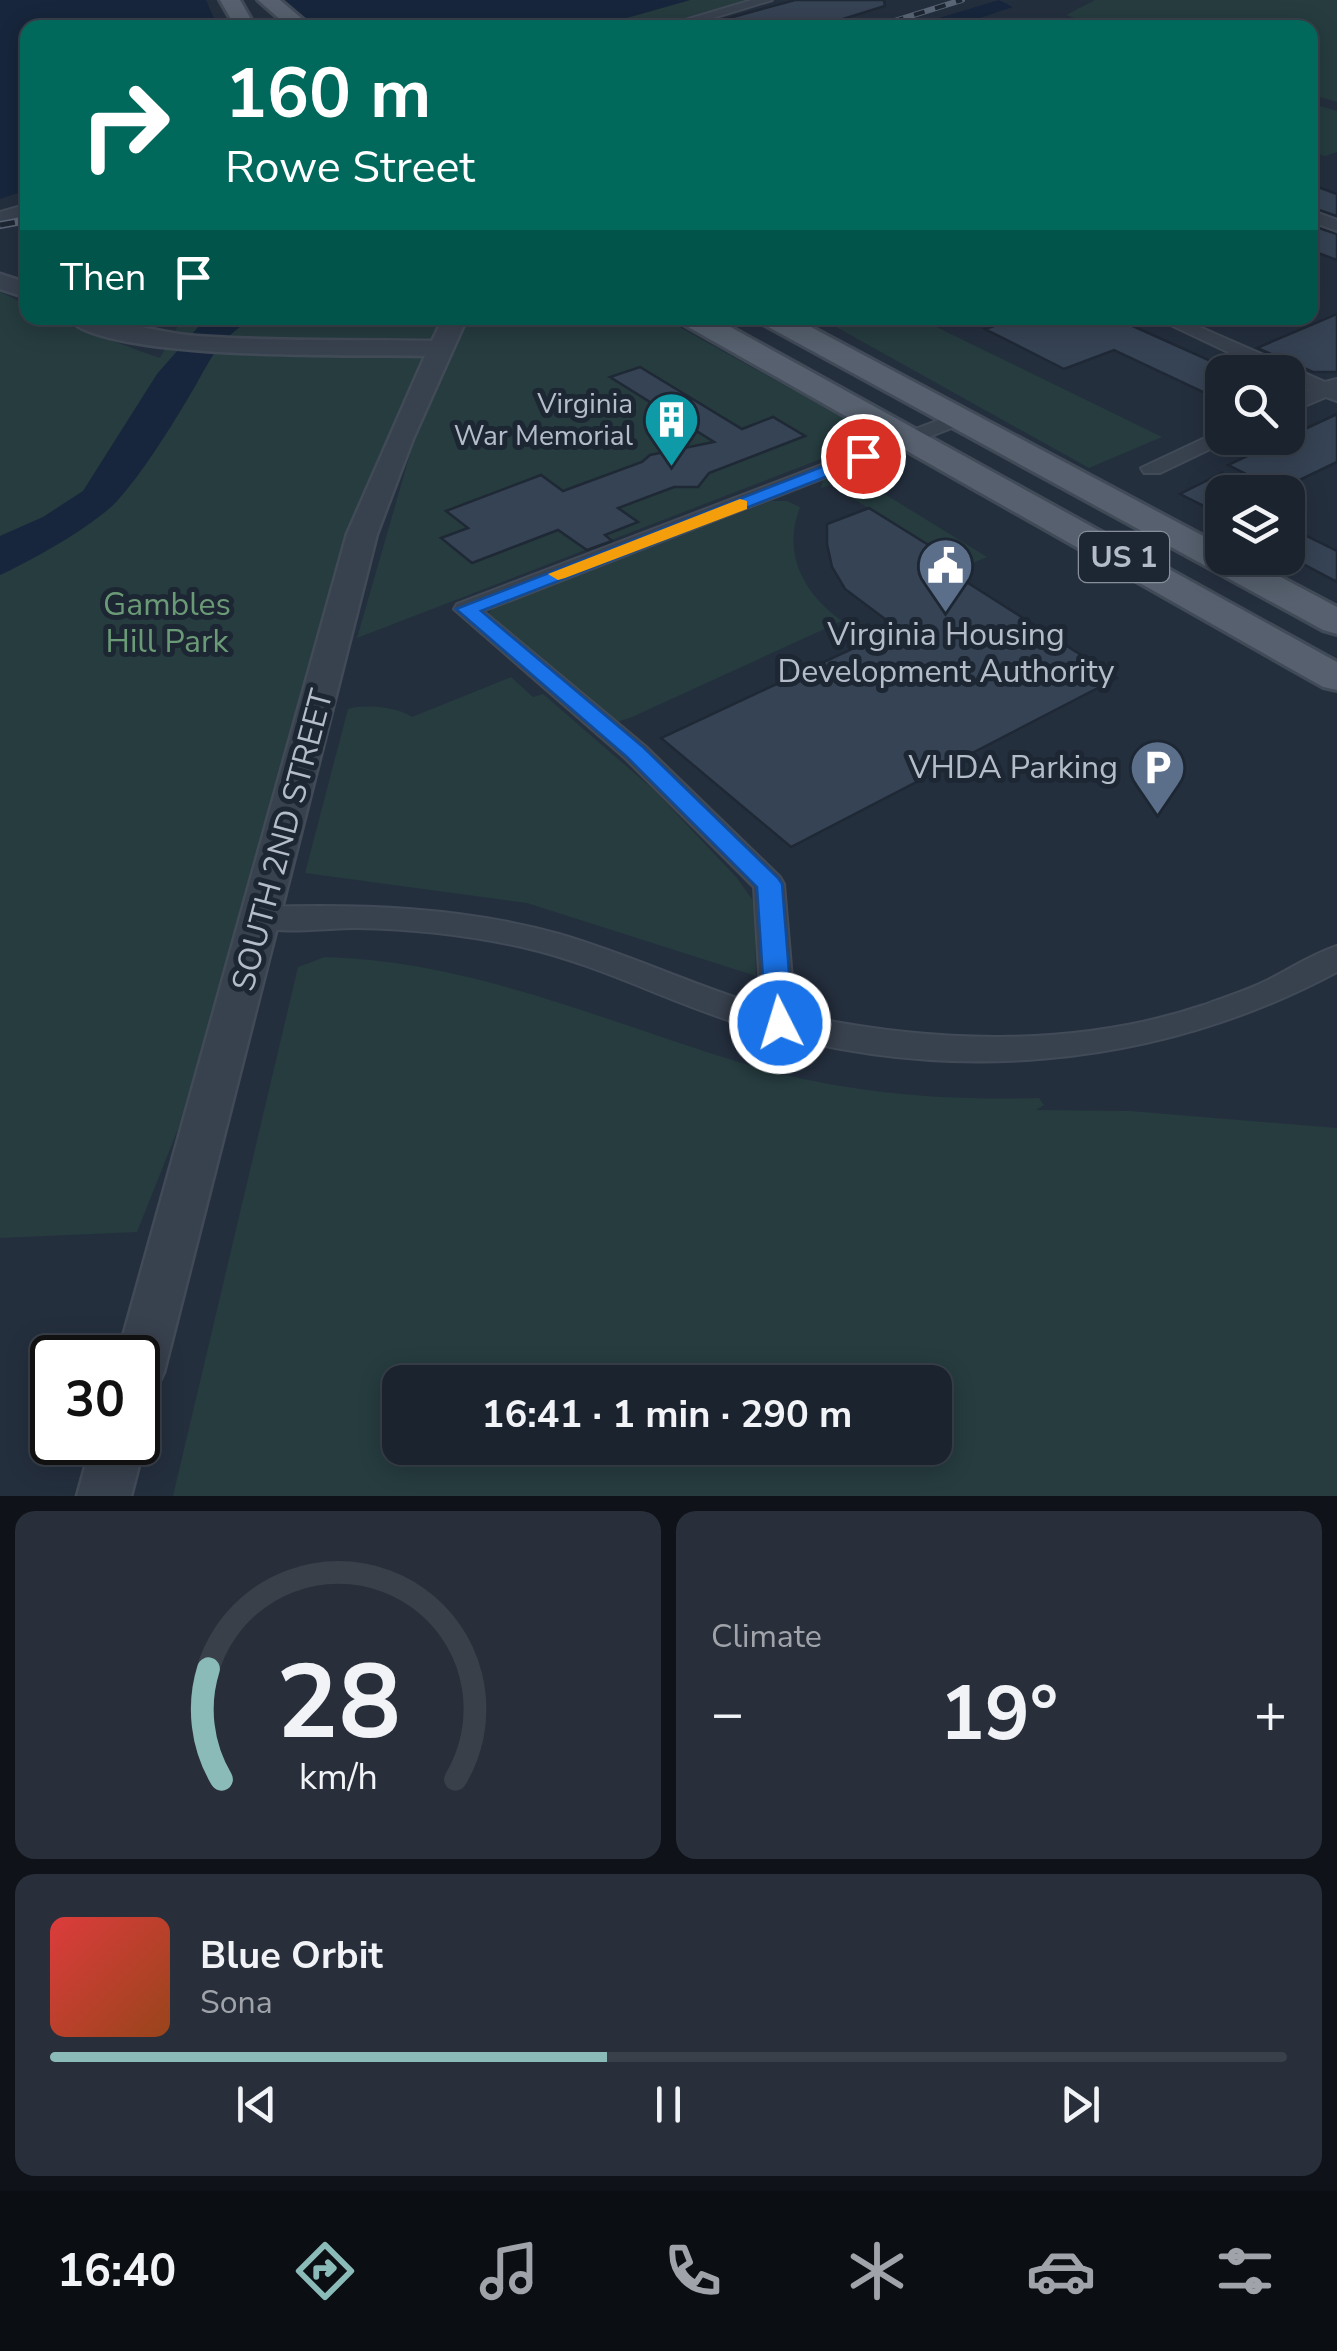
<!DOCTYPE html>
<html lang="en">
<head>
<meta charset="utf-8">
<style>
  :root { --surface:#1b232e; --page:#282f3a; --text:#f1f3f6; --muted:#a0a4aa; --line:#39404a; --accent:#8bbbb9 }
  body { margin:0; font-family:"Nunito Sans",sans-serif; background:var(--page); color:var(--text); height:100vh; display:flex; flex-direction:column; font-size:38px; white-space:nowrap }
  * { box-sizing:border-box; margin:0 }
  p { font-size:32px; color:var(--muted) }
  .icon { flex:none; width:55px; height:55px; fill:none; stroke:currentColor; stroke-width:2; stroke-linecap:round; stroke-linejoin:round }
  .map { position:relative; height:1496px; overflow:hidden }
  .side { display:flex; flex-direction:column; gap:15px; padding:15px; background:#0f1319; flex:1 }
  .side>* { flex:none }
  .top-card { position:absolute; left:20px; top:20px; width:1298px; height:305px; border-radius:20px; box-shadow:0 5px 25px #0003,0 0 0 2px var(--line); background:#00695c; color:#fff; overflow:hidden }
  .controls { position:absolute; left:1205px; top:355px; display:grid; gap:20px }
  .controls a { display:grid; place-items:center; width:100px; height:100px; border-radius:20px; background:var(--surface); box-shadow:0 5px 25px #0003,0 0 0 2px var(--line); font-size:50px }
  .speed { position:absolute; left:30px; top:1335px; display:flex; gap:20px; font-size:50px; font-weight:700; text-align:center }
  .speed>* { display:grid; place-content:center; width:130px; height:130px; border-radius:50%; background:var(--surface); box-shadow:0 5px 25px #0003,0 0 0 2px var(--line); line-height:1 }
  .speed .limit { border:5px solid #111; border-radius:15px; background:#fff; color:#111 }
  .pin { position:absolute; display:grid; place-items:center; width:85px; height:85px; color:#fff; margin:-42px; border:5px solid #fff; border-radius:50%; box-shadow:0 2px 10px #0007 }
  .me { position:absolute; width:110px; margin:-55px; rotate:355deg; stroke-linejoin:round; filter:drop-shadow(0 0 8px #0008) }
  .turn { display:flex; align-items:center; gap:35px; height:210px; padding:0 40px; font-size:45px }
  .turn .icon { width:130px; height:130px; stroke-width:2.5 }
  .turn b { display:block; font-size:70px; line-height:85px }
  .then { display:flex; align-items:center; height:95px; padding:0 40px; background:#0003; gap:20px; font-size:38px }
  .big { font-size:75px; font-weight:700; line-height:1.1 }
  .side .card { flex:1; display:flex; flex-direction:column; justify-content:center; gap:15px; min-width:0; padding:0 35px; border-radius:20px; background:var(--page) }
  .side .dial { align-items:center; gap:0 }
  .dial svg { height:260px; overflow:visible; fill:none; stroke:var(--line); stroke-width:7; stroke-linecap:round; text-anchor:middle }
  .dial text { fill:var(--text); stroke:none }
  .song { display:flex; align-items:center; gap:30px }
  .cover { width:120px; height:120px; border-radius:15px; background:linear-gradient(135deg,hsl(0 70% 55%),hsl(20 70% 35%)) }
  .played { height:10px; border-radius:5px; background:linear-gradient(90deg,var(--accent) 45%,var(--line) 45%) }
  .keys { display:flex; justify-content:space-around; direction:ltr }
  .heat { display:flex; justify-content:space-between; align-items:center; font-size:55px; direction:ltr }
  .side .tiles { flex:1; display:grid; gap:15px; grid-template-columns:1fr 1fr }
  .card:last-child { grid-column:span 2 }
  .trip { position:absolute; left:382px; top:1365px; width:570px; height:100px; border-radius:20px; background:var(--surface); box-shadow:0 5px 25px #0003,0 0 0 2px var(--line); font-weight:700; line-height:100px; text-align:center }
  .menu { display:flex; height:160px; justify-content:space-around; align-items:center; background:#0b0e12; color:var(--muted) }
  .menu .icon { width:70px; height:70px }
  .menu .selected { color:var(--accent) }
  .menu b { font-size:45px; color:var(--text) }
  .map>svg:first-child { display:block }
  .green { fill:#263c3f; fill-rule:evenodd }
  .water { fill:#17263c }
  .pier { fill:#242f3e }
  .building { fill:#364354; stroke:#1f2835; stroke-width:2.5 }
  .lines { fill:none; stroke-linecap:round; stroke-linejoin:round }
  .minor-casing { stroke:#414a57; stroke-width:4 }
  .tertiary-casing { stroke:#414a57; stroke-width:5 }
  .primary-casing { stroke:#414a57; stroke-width:6 }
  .minor { fill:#38414e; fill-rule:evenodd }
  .tertiary { fill:#38414e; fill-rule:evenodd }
  .primary { fill:#56606e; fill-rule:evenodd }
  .rail-far1-casing { stroke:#5a6575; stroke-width:6 }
  .rail-casing { stroke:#5a6575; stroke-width:8 }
  .rail-far1 { stroke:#1d2633; stroke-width:4; stroke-dasharray:11; stroke-linecap:butt }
  .rail { stroke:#1d2633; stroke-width:5; stroke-dasharray:15; stroke-linecap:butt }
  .route { fill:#1a73e8; stroke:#114b97; stroke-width:2.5 }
  .slow { fill:#f59e0b }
  .labels { text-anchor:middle; stroke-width:10; stroke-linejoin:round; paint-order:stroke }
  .far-poi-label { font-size:28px; fill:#b4bcc9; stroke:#1d2633; text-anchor:end }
  .shield { fill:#1d2633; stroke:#878f9c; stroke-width:2.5 }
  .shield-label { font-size:30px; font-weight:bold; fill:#b4bcc9 }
  .park-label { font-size:32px; fill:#6b9a76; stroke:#1d2633 }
  .poi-label { font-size:32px; fill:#b4bcc9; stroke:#1d2633 }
  .street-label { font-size:32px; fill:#b4bcc9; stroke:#1d2633 }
</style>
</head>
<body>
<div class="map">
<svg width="1337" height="1496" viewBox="0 0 1337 1496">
  <rect width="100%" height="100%" fill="#242f3e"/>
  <path class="green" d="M690,0H749L651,27L591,28Z
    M1095,0H1337V102L1310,94V28L1077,27L1092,24L1066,15Z
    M1310,103L1337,111V152L1325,156L1310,151Z
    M0,292L27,305L28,318C58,318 126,347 160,358L180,322L142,329L103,318H455L399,439L262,918L137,1232L0,1238Z
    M463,318H663L878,437L357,638L425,402Z
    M820,318H918L1162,437L1089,468Z
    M853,469L880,480L870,485L987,557L964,567L831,485L821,488L823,480Z
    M771,501H787L800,507C782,553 803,593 842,621L632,717L617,722L488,614L493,608Z
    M511,677L533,697L543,694L655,791L737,878L754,902L756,976L527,903L305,873L348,709C365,704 398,707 412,717Z
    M325,957C475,961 610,1024 752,1066C845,1093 943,1101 1039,1098L1044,1105L1036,1110L1130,1111L1337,1128V1496H173L298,967ZM400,1382H935V1448H400Z"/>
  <path class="water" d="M0,0H690L591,28H28L27,190L0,199Z
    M999,0L1013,7L953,27H909Z
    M206,318H253C213,343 210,363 187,400C167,433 143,472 117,501C95,525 31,561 0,575V536L43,517L83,491L157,374Z"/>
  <path class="pier" d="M206,0H284L314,27L218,28Z"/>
  <path class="building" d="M795,0H884L885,6L814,28H723L722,20Z
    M1310,184L1337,194V216L1310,207Z
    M1310,225L1337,234V260L1310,250Z
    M1337,314V372H1313L1257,348Z
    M1018,318H1115L1217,364L1232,358L1262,372H1222V401L1114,350L1064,369L985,329Z
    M640,367L742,429L773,417L805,436L709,473L698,487H674L618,508L638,522L605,535L612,541L587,550L558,530L472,563L441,538L468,528L446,511L541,475L563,491L642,462L650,455L714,442L610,377Z
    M1337,414V462L1279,490L1228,465Z
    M1222,473V515L1180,494Z
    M869,508L967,569L954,574L1117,678L791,847L661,738L897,628L845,589L832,567L827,544V524Z
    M1288,527L1337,551V582L1288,556Z"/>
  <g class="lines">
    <defs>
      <path id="minor" d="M752,0H772L680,28H658Z
        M28,204V214L0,222V212Z
        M1310,210L1337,220V231L1310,221Z
        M715,318H742L708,332L699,326Z
        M1156,318H1179L1325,382L1337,379V401L1326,397L1288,413V400L1309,390L1288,380V372H1270Z
        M960,412L967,414L970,418L967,422L483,611L645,746L780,877L784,884L795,1014C928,1043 1073,1049 1204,1005C1225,997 1248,990 1268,980C1291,968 1313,954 1337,946V972C1153,1070 942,1087 743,1025C669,1002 598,964 522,947C468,935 412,929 357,928C323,928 283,935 251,926L247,918L251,910L262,907C362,904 462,907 559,934C628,954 693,985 761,1006L754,887L625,758L454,609L457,604Z
        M1222,430V438H1232L1229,440L1160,473H1144L1141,468Z"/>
      <path id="tertiary" d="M0,274L28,283V298L0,289Z
        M67,318C110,315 153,333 197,336C275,342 354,339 432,341L443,318H467L413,439L377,534L164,1372L156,1389L138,1395V1358H117L347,534L425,356C359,354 106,362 67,318Z
        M138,1424L145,1442L131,1496H77L92,1442H138Z"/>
      <path id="primary" d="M220,0H240L256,28H236Z
        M258,0H280L313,28H290Z
        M678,318H714L1337,662V690L1323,687L683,324Z
        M758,318H794L1222,546V558H1245L1337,607V634L1323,630L763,324Z"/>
    </defs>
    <use href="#minor" class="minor-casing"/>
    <use href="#tertiary" class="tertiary-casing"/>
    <use href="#primary" class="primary-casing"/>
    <use href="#minor" class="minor"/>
    <use href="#tertiary" class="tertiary"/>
    <use href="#primary" class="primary"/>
    <defs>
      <path id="rail-far1" d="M872,28L962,0"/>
      <path id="rail" d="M0,225L28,220"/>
    </defs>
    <use href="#rail-far1" class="rail-far1-casing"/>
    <use href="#rail" class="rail-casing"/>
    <use href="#rail-far1" class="rail-far1"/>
    <use href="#rail" class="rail"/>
  </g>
  <path class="route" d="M863,451L872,456L869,460L481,611L643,747L778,878L782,884L793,1023L789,1031L780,1034L770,1031L766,1023L757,887L627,757L456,609Z"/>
  <path class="slow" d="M740,499L747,501V509L565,578L558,580L548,574Z"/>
  <defs>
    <symbol id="building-pin" viewBox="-11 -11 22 30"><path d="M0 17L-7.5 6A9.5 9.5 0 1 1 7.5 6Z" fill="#0f9aa8" stroke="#1d2633"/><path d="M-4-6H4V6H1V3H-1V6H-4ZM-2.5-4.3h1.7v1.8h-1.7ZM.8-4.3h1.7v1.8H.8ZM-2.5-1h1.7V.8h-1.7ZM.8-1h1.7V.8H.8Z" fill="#fff"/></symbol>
    <symbol id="civic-pin" viewBox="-11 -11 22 30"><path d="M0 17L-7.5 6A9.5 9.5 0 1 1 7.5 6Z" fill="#5c6f8a" stroke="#1d2633"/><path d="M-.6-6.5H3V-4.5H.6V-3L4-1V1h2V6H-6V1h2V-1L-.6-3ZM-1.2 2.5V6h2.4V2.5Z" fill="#fff"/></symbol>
    <symbol id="parking-pin" viewBox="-11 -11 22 30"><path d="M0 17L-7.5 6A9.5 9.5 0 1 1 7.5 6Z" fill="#5c6f8a" stroke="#1d2633"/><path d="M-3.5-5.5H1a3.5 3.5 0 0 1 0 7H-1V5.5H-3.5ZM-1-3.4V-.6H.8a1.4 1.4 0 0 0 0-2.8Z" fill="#fff"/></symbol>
  </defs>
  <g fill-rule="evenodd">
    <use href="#building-pin" x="640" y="388" width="63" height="86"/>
    <use href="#civic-pin" x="914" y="534" width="63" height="86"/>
    <use href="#parking-pin" x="1126" y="736" width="63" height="86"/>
  </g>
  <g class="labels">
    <g class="far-poi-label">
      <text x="633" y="413">Virginia<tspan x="633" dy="32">War Memorial</tspan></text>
    </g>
    <rect class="shield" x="1079" y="532" width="90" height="50" rx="8"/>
    <g class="shield-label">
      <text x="1124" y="567">US 1</text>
    </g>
    <g class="park-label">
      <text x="167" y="615">Gambles<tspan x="167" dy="37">Hill Park</tspan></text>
    </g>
    <g class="poi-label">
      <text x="946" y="645">Virginia Housing<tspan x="946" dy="37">Development Authority</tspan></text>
      <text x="1118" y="778" text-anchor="end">VHDA Parking</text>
    </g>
    <g class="street-label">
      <text transform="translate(282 840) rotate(-75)" y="11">SOUTH 2ND STREET</text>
    </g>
  </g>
</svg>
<div class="controls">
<a><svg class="icon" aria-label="search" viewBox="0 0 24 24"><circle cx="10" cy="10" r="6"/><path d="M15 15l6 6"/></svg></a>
<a><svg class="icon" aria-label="layers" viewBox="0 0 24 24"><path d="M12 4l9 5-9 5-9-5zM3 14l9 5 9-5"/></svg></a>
</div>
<div class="speed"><div class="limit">30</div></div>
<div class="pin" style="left:863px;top:456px;background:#d93025"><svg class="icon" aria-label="arrive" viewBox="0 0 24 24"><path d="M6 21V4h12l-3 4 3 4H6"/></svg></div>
<svg class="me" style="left:780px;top:1023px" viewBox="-20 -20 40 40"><circle r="17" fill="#1a73e8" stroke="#fff" stroke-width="3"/><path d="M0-11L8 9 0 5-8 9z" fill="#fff"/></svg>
<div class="trip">16:41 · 1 min · 290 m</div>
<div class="top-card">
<div class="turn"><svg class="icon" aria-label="right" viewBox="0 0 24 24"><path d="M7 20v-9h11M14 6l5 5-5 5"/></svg><div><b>160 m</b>Rowe Street</div></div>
<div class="then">Then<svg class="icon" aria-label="arrive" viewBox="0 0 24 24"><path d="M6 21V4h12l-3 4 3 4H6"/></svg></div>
</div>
</div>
<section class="side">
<div class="tiles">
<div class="card dial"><svg viewBox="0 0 100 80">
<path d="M14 69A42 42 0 1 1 86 69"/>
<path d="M14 69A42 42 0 0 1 10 35" stroke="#8bbbb9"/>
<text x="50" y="56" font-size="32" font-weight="700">28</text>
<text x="50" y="72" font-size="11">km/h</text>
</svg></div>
<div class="card"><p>Climate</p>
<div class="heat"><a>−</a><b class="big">19°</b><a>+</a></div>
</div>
<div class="card">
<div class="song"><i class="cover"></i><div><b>Blue Orbit</b><p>Sona</p></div></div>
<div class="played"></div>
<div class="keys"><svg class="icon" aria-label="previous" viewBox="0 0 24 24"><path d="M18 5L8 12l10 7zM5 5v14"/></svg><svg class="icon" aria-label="pause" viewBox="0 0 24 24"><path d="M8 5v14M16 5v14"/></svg><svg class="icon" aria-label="next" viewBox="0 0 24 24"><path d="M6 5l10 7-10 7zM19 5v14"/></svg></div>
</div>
</div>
</section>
<nav class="menu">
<b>16:40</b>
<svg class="icon selected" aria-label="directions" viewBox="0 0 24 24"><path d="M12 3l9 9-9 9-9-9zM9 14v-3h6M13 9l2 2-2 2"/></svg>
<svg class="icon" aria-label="music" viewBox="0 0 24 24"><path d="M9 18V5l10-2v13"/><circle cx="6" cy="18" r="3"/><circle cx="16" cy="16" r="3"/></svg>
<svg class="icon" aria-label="phone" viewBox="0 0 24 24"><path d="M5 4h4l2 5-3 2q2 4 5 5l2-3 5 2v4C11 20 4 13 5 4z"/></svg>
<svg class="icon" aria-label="climate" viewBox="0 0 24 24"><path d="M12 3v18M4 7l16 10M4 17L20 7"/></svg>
<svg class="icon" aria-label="car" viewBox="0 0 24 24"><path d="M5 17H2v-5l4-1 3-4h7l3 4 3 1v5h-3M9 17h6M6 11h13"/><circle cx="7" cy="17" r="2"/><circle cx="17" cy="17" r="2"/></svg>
<svg class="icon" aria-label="filters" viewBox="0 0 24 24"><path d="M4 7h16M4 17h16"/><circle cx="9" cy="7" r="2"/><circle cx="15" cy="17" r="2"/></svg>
</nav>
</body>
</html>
